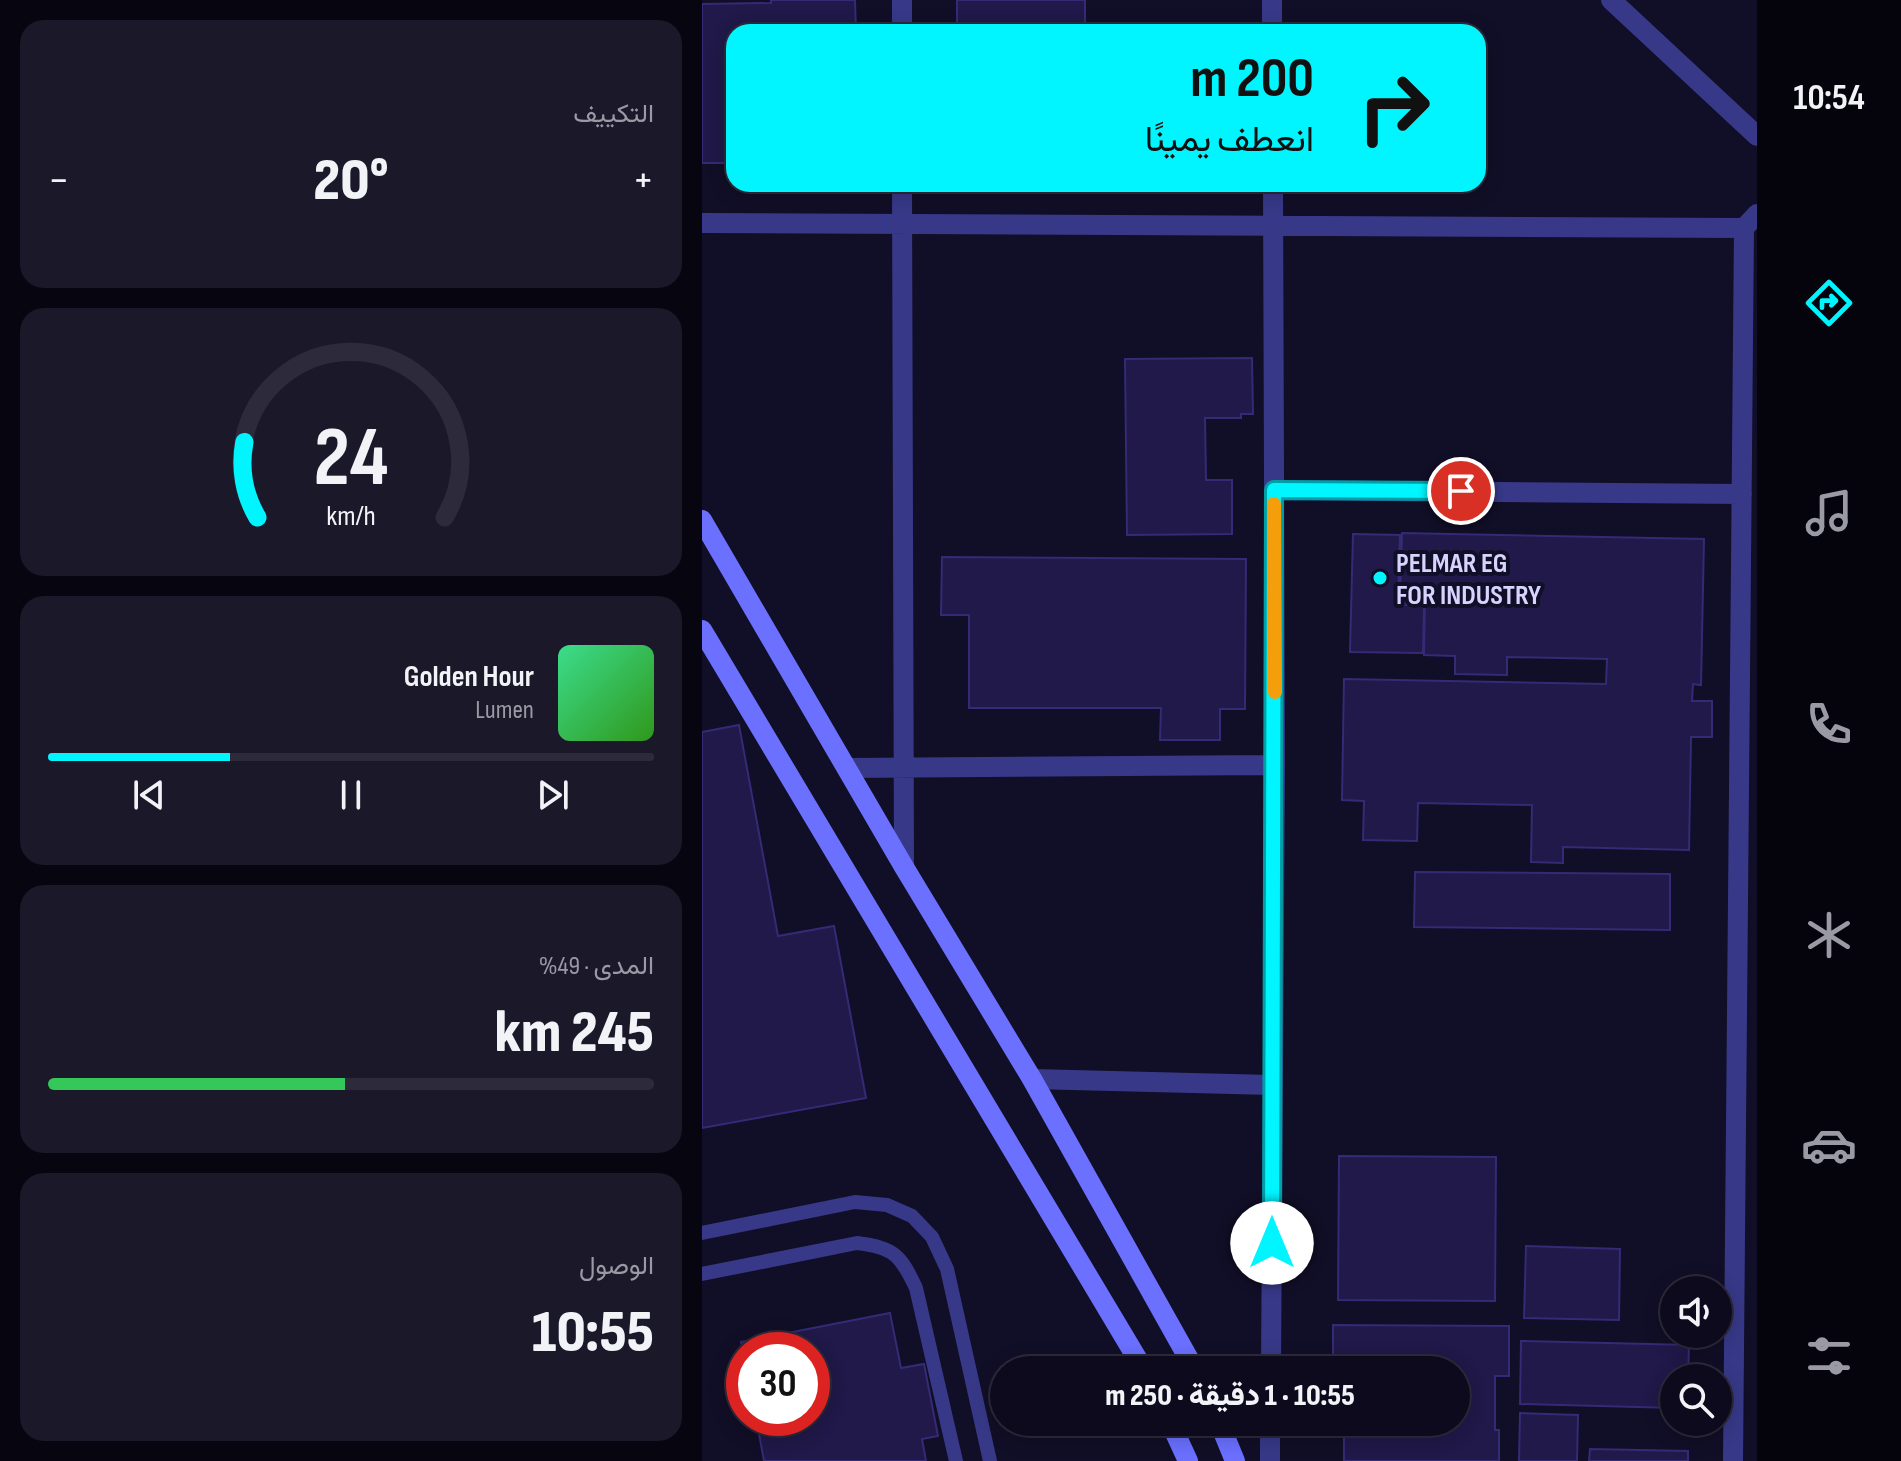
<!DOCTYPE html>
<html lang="ar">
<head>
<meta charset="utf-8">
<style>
  :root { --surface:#0d0a1d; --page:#1b182a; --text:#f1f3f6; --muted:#9a9aa4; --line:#2d2b3b; --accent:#00f5ff }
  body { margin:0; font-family:"Sofia Sans Condensed",Vazirmatn,sans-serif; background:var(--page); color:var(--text); direction:rtl; height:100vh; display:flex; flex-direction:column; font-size:30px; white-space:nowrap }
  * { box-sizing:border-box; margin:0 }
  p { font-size:26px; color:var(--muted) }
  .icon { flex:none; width:44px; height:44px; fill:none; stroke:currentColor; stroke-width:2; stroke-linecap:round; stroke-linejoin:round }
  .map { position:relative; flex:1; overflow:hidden; direction:ltr }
  .panel { display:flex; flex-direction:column; gap:20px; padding:20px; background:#070610; width:702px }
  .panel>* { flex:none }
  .banner { position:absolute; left:24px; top:24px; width:760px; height:168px; border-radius:24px; box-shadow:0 4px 20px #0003,0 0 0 2px var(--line); direction:rtl; background:#00f5ff; color:#111; overflow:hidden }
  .fabs { position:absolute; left:958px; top:1276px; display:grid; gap:16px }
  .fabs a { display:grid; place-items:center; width:72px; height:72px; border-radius:50%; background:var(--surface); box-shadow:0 4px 20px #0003,0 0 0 2px var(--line); font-size:40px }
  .speed { position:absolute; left:24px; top:1332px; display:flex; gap:16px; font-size:40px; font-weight:700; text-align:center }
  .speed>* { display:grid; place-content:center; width:104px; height:104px; border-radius:50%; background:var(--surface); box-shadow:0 4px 20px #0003,0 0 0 2px var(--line); line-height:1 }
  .speed .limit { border:12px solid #d22; background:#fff; color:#111 }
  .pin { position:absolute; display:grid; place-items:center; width:68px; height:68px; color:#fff; margin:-34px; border:4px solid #fff; border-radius:50%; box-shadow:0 2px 8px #0007 }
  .me { position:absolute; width:88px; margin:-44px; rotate:0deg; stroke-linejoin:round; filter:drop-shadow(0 0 6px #0008) }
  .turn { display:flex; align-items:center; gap:28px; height:168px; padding:0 40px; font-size:36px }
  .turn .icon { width:104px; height:104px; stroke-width:2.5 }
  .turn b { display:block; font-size:56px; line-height:68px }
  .big { font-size:60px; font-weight:800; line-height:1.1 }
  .panel .widget { flex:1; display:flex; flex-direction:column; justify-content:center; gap:12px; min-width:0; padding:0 28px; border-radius:24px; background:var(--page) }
  .panel .dial { align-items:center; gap:0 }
  .dial svg { height:208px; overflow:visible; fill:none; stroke:var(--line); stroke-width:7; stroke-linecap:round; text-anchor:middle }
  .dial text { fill:var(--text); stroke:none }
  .song { display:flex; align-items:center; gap:24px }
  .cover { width:96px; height:96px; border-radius:12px; background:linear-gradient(135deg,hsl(150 70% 55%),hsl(110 70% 35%)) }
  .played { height:8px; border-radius:4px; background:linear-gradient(90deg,var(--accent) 30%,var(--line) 30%) }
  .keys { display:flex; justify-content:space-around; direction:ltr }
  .heat { display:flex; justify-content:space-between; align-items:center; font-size:44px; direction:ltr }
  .charge { height:12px; border-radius:6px; background:linear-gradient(90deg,#34c759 49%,var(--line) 0) }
  .trip { position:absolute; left:288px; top:1356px; width:480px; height:80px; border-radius:40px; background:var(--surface); box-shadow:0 4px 20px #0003,0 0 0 2px var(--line); font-weight:800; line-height:80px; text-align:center; direction:rtl }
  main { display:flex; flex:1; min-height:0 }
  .dock { display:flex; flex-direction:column; width:144px; justify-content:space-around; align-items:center; background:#05040c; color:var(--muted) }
  .dock .icon { width:56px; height:56px }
  .dock .selected { color:var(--accent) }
  .dock b { font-size:36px; color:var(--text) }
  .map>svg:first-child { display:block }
  .building { fill:#201949; stroke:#352a76; stroke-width:2 }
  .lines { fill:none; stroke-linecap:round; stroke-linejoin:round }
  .lane { stroke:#373988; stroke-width:14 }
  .street { stroke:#373988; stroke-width:20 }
  .secondary { stroke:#6b70ff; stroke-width:20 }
  .route-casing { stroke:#009fa6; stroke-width:20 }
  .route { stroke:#00f5ff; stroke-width:14 }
  .slow { stroke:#f59e0b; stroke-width:14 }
  .poi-dot { fill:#00f5ff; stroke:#110e27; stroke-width:3 }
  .labels { text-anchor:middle; stroke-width:8; stroke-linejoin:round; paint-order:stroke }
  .poi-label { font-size:28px; font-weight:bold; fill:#d6d4ff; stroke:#110e27; text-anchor:start }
</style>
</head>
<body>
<main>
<nav class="dock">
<b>10:54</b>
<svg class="icon selected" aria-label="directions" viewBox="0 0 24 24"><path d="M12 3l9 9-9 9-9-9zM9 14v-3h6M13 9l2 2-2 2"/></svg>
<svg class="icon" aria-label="music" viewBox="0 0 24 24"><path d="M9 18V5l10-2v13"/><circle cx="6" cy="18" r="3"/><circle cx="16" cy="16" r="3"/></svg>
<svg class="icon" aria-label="phone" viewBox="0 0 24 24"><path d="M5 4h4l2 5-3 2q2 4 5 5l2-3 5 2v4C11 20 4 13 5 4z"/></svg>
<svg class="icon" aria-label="climate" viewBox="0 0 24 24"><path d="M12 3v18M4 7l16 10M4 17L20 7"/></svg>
<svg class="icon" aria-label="car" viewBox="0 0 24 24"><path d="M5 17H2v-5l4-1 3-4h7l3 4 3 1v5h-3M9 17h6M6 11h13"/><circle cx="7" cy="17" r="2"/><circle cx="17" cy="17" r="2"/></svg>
<svg class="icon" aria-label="filters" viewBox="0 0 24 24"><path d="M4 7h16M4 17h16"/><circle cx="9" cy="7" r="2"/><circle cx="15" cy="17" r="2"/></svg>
</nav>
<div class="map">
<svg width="1055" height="1461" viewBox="0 0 1055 1461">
  <rect width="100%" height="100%" fill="#110e27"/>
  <path class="building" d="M69,0H153L154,32H32V163H0V4L69,3Z
    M255,0H383V32H321V23H289V32H255Z
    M550,358L551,414H539V418H503L504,480H530V534L425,535L423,359Z
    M700,533L1002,539L999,685L991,684L990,701H1010V737H989L987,850L861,847V863L829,862L830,805L716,803L715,841L661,840L662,801L640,800L642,679L904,684L905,659L805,657V675L753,674V656L722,655L723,603H698Z
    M651,534L698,535L696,605H722L721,653L648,652Z
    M240,557L544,559L543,709H518V740H458L459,708H267V615H239Z
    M37,725L76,936L132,926L164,1098L0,1128V732Z
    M713,872L968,874V930L712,927Z
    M637,1156L794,1157L793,1301L636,1300Z
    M824,1246L918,1249L917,1320L822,1318Z
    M188,1313L199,1368L222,1364L236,1436L220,1439L224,1461H62L54,1418H110V1350H42V1356L39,1342Z
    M631,1325L807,1326V1376H793V1430H797V1461H642V1422H754V1370H631Z
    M819,1341L987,1345L986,1378H972V1408L818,1404Z
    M818,1413L876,1415L875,1461H817Z
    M888,1449L986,1451V1461H887Z"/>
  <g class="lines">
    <path class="lane" d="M0,1233L153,1202L185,1205L210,1216L230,1237L245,1269L288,1461
      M0,1274L155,1243C192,1247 199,1256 214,1288L254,1461"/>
    <path class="street" d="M200,0V32
      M570,0V32
      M909,0L1055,136
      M200,184L202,867
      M0,223L1042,228
      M572,490L1040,494
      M145,768L573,765
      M330,1079L571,1085
      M569,1370L573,765L571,184
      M568,1461V1422
      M1031,1461L1042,228L1055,214"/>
    <path class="secondary" d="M0,520L202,867L330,1079L493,1370
      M0,630L442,1370
      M468,1422L486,1461
      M517,1422L533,1461"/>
  </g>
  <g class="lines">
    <defs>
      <path id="route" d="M570,1243L572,490L759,491"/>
    </defs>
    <use href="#route" class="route-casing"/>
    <use href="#route" class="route"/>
    <path class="slow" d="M572,504L573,692"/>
  </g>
  <circle class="poi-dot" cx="678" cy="578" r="8"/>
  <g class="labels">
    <g class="poi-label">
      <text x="694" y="572">PELMAR EG<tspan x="694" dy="32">FOR INDUSTRY</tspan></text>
    </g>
  </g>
</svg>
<div class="fabs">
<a><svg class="icon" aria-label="sound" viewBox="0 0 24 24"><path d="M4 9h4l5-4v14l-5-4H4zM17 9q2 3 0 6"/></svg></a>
<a><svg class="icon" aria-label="search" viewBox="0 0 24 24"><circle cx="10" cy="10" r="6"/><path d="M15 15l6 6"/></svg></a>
</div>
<div class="speed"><div class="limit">30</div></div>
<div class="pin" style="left:759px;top:491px;background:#d93025"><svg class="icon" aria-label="arrive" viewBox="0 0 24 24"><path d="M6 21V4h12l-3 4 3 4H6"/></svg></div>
<svg class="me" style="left:570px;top:1243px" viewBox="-20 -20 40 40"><circle r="19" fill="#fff"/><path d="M0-13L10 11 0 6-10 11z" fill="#00f5ff"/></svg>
<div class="trip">10:55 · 1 دقيقة · 250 m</div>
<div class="banner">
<div class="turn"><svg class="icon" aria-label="right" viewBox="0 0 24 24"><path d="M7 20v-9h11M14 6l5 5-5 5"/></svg><div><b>200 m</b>انعطف يمينًا</div></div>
</div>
</div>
<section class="panel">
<div class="widget"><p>التكييف</p>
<div class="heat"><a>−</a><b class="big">20°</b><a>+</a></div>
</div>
<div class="widget dial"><svg viewBox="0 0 100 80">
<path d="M14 69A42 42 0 1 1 86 69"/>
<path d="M14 69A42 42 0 0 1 9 40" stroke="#00f5ff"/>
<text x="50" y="56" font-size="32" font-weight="700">24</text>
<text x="50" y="72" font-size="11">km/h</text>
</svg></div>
<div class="widget">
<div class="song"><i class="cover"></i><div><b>Golden Hour</b><p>Lumen</p></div></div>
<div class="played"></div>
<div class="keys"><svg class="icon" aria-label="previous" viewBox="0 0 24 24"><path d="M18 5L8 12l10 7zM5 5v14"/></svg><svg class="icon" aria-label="pause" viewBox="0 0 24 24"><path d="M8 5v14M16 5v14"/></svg><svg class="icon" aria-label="next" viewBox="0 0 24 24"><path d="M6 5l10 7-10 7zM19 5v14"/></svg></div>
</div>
<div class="widget"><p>المدى · 49%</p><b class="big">245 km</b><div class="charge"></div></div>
<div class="widget"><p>الوصول</p><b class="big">10:55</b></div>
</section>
</main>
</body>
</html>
